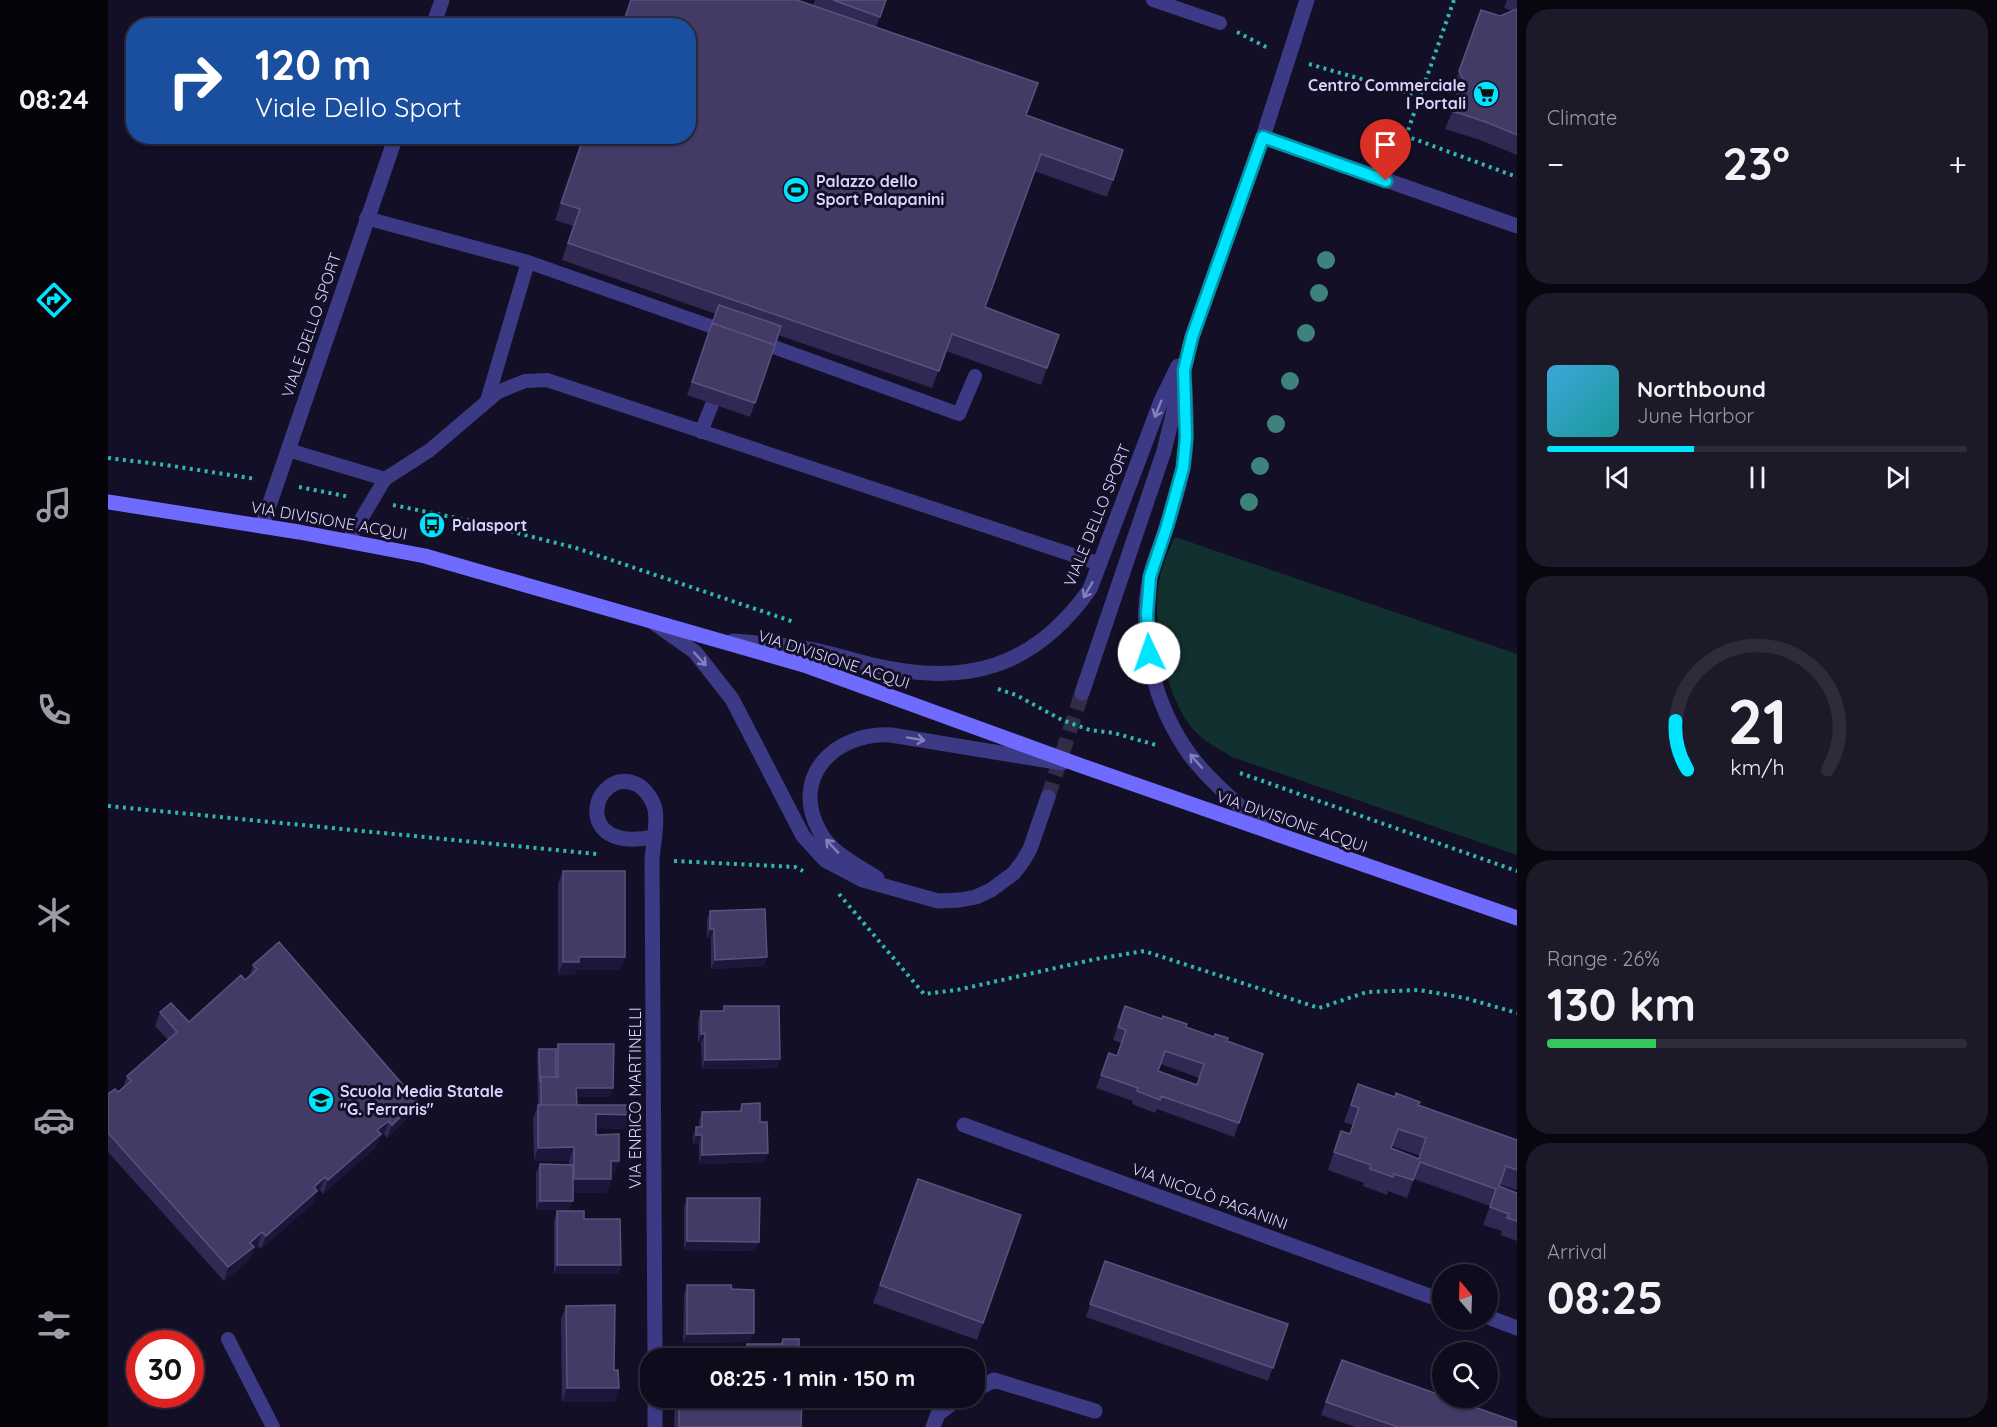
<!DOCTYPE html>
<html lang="en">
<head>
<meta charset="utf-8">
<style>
  :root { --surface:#0e0b1c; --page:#1c1929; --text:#f1f3f6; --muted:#9b9ba3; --line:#2e2b3b; --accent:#00e5ff }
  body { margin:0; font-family:Quicksand,sans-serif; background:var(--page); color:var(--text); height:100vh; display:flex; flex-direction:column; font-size:22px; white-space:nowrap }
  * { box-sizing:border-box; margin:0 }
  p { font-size:20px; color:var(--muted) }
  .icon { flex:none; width:33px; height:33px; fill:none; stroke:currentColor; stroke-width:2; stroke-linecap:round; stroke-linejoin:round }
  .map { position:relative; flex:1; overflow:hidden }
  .details { display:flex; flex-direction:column; gap:9px; padding:9px; background:#08060f; width:480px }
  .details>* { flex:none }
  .top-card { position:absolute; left:18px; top:18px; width:570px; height:126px; border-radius:24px; box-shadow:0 2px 4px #0004,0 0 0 2px var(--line); background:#1a4fa0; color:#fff; overflow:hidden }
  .needle { width:39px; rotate:341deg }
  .tools { position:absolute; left:1324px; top:1264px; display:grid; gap:12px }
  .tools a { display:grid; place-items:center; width:66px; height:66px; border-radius:50%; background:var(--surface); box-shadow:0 2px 4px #0004,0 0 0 2px var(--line); font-size:30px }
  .speed { position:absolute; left:18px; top:1330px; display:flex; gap:12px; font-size:30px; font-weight:700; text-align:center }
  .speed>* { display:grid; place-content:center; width:78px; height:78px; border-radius:50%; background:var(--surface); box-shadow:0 2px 4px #0004,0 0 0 2px var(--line); line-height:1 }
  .speed .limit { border:9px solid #d22; background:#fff; color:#111 }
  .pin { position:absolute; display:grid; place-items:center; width:51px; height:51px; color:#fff; margin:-62px -26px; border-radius:50% 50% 50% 0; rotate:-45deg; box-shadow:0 0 6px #0007 }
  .pin .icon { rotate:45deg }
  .me { position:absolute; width:66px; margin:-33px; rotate:357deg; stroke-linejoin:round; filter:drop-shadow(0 0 4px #0008) }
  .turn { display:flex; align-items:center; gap:21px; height:126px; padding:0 30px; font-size:27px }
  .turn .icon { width:78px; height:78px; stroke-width:2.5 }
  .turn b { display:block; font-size:42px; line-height:51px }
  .big { font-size:45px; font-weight:700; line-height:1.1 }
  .details .widget { flex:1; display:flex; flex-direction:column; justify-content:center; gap:9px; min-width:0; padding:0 21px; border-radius:24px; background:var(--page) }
  .details .dial { align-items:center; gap:0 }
  .dial svg { height:156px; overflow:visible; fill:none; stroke:var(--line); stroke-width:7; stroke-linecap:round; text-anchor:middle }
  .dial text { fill:var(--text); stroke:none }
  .song { display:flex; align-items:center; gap:18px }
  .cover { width:72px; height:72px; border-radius:9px; background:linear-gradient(135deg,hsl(200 70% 55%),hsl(180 70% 35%)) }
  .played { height:6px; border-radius:3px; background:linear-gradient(90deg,var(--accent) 35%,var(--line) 35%) }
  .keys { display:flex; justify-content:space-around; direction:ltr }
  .heat { display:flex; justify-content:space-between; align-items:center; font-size:33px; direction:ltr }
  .charge { height:9px; border-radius:4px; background:linear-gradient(90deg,#34c759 26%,var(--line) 0) }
  .trip { position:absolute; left:532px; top:1348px; width:345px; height:60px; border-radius:24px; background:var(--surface); box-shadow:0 2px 4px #0004,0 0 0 2px var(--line); font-weight:700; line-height:60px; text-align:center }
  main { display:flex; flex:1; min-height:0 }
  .tab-bar { display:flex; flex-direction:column; width:108px; justify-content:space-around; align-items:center; background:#06040b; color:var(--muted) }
  .tab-bar .icon { width:42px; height:42px }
  .tab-bar .active { color:var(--accent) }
  .tab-bar b { font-size:27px; color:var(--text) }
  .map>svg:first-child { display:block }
  .green { fill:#12302f }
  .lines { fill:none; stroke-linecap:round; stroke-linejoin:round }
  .minor-tunnel { stroke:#312d47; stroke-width:15; stroke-dasharray:15 8; stroke-linecap:butt }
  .path { stroke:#2fb8b0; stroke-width:4; stroke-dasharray:3 4.5; stroke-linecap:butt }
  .service { stroke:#3d3a85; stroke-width:14 }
  .minor { stroke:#3d3a85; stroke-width:15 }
  .secondary { stroke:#6f6bff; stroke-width:15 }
  .tree { fill:#3d827b }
  .wall { fill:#312854; fill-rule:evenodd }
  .shaded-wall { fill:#1d163a }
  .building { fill:#433a66; stroke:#5a527e; stroke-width:1.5; fill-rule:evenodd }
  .oneway { stroke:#837fbc }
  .route-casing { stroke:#0095a6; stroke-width:15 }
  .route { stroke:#00e5ff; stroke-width:10 }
  .labels { text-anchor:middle; stroke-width:6; stroke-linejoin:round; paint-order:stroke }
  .poi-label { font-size:16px; font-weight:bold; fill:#d9d4ff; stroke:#130f26; text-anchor:start }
  .street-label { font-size:16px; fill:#d9d4ff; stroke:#130f26 }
</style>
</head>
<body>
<main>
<nav class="tab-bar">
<b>08:24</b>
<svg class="icon active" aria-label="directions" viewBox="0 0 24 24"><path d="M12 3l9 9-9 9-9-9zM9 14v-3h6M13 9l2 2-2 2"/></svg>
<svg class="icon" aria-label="music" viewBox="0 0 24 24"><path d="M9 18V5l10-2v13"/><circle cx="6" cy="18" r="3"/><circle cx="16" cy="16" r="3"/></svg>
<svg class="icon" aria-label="phone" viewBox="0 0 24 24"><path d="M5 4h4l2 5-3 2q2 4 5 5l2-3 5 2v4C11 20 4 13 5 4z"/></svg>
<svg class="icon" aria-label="climate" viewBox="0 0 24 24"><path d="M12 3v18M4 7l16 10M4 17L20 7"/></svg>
<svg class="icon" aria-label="car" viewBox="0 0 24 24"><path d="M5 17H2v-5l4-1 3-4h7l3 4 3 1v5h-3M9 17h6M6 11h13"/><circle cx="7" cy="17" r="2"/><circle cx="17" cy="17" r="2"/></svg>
<svg class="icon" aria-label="filters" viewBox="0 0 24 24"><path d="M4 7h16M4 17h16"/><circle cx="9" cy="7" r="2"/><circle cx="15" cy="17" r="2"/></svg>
</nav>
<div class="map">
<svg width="1409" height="1427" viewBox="0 0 1409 1427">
  <rect width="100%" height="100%" fill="#130f26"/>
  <path class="green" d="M1067,537L1409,654V855L1124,757C1114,750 1102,745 1093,737C1058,708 1043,624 1051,581C1054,566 1060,551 1067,537Z"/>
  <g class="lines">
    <path class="minor-tunnel" d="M940,797L974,693"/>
    <path class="path" d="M1346,0L1298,136L1409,177
      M1129,32L1160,48
      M1201,64L1312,96
      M0,458L58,465L148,479
      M191,487L242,497
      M285,505L358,520L468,548L686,622
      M890,689L908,695L954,720L982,730L1006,733L1048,745
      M1132,773L1409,871
      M0,806L489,854
      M566,861L687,867L695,871
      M731,894L816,994L849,990L988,959L1036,951L1211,1008L1259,992L1311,990L1357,998L1409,1013"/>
    <path class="service" d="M1045,0L1112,23
      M258,218L420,262L379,401
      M420,262L619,332
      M649,341L851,414L867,376
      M593,432L611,387
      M180,450L277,479
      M240,541L277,479L322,450L390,392L417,381L439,380L992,564
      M120,1339L165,1427"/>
    <path class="minor" d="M325,26L334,0
      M1155,137L1409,226
      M1077,386C1078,414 1080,441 1075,468C1071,487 1065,507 1059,525C1054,543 1045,560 1042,577C1029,638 1046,705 1082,755C1103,783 1134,807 1160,831
      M154,526L288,136
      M546,623L587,652L624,699L695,836L717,860L755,880L830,901L852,900L868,897L883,890L906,873L915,861L922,849L940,797
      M625,641C654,643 683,645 711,651C729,655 747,661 765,665C858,687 926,668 982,589L1053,401L1070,366
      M974,693L1056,451L1084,337L1155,137L1199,0
      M545,837C461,854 485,766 528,784C537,788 545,800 547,809C550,825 545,844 544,860L547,1359
      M769,878C749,865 724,854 712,832C681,777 727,732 783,735L954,763
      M856,1125L1335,1301
      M1380,1317L1409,1328
      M867,1390L886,1380L987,1411
      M547,1398V1427
      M825,1427L830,1414L851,1398"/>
    <path class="secondary" d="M0,502L191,532L317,556L696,665L974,766L1409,918"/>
  </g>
  <g class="tree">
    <circle cx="1218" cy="260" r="9"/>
    <circle cx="1211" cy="293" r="9"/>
    <circle cx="1198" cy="333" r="9"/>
    <circle cx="1182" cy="381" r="9"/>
    <circle cx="1168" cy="424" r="9"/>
    <circle cx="1152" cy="466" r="9"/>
    <circle cx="1141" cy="502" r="9"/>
  </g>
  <path class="wall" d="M707,0H778L768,27L918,115L1005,180L999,197L926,171L877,307L951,335L933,385L838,351L824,388L670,335L642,417L579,395L608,314L454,260L465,226L447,220L475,136L705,6Z
    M1399,0H1409V155L1372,140L1337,129L1350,98L1345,88L1373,10L1392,16L1404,11L1396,8Z
    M455,871L517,957L512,970H468L466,975H450V884Z
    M602,911L656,966L603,969V938H599V920Z
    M145,965L304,1114L279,1138L276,1134L272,1137L268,1147L215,1194L212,1190L208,1194L204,1204L153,1249L150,1246L145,1250L141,1260L116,1281L0,1152V1094L10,1092L15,1088L19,1076L60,1040L47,1026L52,1012L81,1022L137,980L142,976Z
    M616,1006L669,1068L594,1069L593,1043H590V1020L593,1011H615Z
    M1017,1006L1155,1054L1126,1137L1049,1109L1047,1113L1024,1104L1025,1101L988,1088L1001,1053L1009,1056L1013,1043L1005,1040ZM1053,1064L1091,1078L1089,1085L1050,1071Z
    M450,1044L502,1097H469V1105L525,1115L520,1129L488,1128V1135L506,1174H503V1179L499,1193H465L461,1210H428V1173L432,1164L461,1165V1161H426L425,1118L430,1106L429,1053L431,1049H448Z
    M1250,1084L1409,1140V1190L1391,1184V1186L1409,1193V1241L1393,1235L1394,1231L1375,1225L1382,1206L1306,1179L1299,1198L1280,1191L1279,1195L1255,1186L1256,1183L1220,1170L1233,1131L1242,1134L1245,1125L1236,1122ZM1284,1146L1312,1156L1311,1159L1283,1148Z
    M634,1104L652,1122L660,1153L657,1162L591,1164V1144H585V1136L588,1127H591V1121L594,1112L631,1111Z
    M810,1179L913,1215L869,1340L765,1303Z
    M579,1198L647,1251L576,1250V1207Z
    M449,1211L476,1219L513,1265L510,1274H446V1220Z
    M997,1261L1180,1324L1160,1381L978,1317Z
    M579,1285L624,1289L642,1342L575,1343L576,1294Z
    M458,1306L506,1370L511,1388L506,1402H454L453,1319Z
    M675,1339L691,1354L693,1359H576L578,1354H637V1349L639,1344H673Z
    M567,1398H694L693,1427H566Z
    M1218,1402L1409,1427H1247L1213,1415Z"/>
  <path class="shaded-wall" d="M602,929H606L603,938H599Z
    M471,957H517L512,970H468L466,975H450L455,962Z
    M659,957L656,966L603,969L607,960Z
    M593,1034H597L593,1043H590Z
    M672,1059L669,1068L594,1069L597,1060Z
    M468,1088H505L502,1097H465Z
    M309,1101L304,1114L279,1138L284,1125Z
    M488,1114L525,1115L520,1129L483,1128Z
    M281,1121L276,1134L272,1137L268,1147L215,1194L220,1180L269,1130Z
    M588,1135H594L591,1144H585Z
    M466,1147L461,1161H426L430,1148Z
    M660,1153L657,1162L591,1164L594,1155Z
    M503,1161H511L506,1174H498Z
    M217,1177L212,1190L208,1194L204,1204L153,1249L158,1236L206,1187Z
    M466,1179H503L499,1193H462Z
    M432,1201H465L461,1210H428Z
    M154,1232L150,1246L145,1250L141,1260L116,1281L120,1267L142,1243Z
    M579,1241L651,1242L647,1251L576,1250Z
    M449,1265H513L510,1274H446Z
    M646,1333L642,1342L575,1343L579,1334Z
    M459,1388H511L506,1402H454Z"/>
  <path class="building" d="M523,0H689L930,83L918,115L1015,150L1005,180L933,154L877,307L951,335L939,368L844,334L831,371L460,243L472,209L453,203L476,136H580V26H514Z
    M725,0H778L772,17Z
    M1409,9V135L1378,122L1344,111L1357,82L1351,71L1373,10L1392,16Z
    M611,305L673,326L667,345L604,323Z
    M604,323L667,345L647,403L584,382Z
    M455,871H517V957H471V962H455Z
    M657,909L659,957L607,960L606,929H602V911Z
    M171,942L309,1101L284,1125L281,1121L269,1130L273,1134L220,1180L217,1177L206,1187L209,1191L158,1236L154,1232L142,1243L146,1247L120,1267L0,1133V1094L7,1089L10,1092L23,1081L19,1076L69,1032L52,1012L63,1003L81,1022L133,975L137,980L149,969L145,965Z
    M616,1006H671L672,1059L597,1060V1034H593V1011H616Z
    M1017,1006L1054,1019L1055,1016L1079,1024L1078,1027L1106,1037L1107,1034L1120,1038L1119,1041L1155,1054L1131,1123L1053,1096L1052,1100L1029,1091L1030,1088L993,1075L1001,1053L1009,1056L1018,1030L1010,1027ZM1057,1051L1096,1064L1089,1085L1050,1071Z
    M450,1044H506L505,1088H468L469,1105H433V1077H450Z
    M431,1049H448V1077H433L432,1082Z
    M1250,1084L1287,1097L1288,1093L1312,1102L1310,1105L1409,1140V1170L1398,1166L1391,1186L1409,1193V1221L1399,1218L1401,1214L1382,1207L1388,1189L1312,1162L1305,1180L1286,1174L1285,1177L1262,1169L1263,1165L1226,1152L1233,1131L1242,1134L1251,1108L1243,1105ZM1290,1129L1318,1138L1311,1159L1283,1148Z
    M652,1103V1122H659L660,1153L594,1155V1135H588V1127H594V1112L633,1111L634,1104Z
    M430,1105H525V1115L488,1114V1135L511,1134V1161H503V1179H466V1147L430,1148Z
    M432,1164L465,1165V1201H432Z
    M810,1179L913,1215L875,1323L772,1285Z
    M579,1198H652L651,1242L579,1241Z
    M449,1211H476V1219H512L513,1265H449Z
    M997,1261L1180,1324L1165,1368L982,1304Z
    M579,1285H623L624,1289L646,1290V1333L579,1334Z
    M507,1305L506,1370H510L511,1388H459L458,1306Z
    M675,1339H691V1354H639V1344H674Z
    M578,1354H693V1359H578Z
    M1234,1360L1335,1396V1398H1341L1409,1422V1427H1290L1218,1402Z
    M571,1398H694L693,1427H571Z"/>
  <defs><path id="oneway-shaft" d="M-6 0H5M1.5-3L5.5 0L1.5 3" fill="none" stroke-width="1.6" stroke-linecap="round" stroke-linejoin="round" transform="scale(1.5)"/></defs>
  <g class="oneway">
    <use href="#oneway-shaft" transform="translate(1050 409) rotate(112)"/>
    <use href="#oneway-shaft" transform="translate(980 590) rotate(120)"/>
    <use href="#oneway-shaft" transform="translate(592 659) rotate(48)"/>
    <use href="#oneway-shaft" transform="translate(808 739) rotate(10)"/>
    <use href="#oneway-shaft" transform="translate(1088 761) rotate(-131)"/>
    <use href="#oneway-shaft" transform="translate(724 846) rotate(-133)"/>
  </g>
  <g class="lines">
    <defs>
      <path id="route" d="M1041,653L1039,614L1042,577L1059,526L1075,468L1078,438L1076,370L1084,337L1155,137L1278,181"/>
    </defs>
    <use href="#route" class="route-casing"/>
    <use href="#route" class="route"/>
  </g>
  <defs>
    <symbol id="supermarket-disc" viewBox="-11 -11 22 22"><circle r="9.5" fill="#00e5ff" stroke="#130f26"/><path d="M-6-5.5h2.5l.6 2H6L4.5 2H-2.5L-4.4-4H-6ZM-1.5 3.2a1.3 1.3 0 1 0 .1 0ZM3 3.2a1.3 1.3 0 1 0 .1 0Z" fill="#111"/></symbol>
    <symbol id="stadium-disc" viewBox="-11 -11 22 22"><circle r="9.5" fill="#00e5ff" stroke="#130f26"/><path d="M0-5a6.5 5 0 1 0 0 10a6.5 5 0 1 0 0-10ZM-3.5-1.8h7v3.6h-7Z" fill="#111"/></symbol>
    <symbol id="bus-disc" viewBox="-11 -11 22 22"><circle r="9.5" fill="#00e5ff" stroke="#130f26"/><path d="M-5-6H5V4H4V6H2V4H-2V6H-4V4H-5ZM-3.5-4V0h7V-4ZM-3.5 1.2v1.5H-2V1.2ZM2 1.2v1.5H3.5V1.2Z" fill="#111"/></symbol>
    <symbol id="school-disc" viewBox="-11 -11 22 22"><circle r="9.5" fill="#00e5ff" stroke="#130f26"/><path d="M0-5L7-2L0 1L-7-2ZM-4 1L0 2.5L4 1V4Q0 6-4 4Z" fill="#111"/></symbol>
  </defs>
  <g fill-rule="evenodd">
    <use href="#supermarket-disc" x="1363" y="79" width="30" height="30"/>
    <use href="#stadium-disc" x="673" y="175" width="30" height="30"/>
    <use href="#bus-disc" x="309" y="510" width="30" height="30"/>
    <use href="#school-disc" x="198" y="1085" width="30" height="30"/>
  </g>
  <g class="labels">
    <g class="poi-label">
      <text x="1358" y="91" text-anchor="end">Centro Commerciale<tspan x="1358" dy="18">I Portali</tspan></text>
      <text x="708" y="187">Palazzo dello<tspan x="708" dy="18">Sport Palapanini</tspan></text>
      <text x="344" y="531">Palasport</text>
      <text x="232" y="1097">Scuola Media Statale<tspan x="232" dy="18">"G. Ferraris"</tspan></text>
    </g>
    <g class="street-label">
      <text transform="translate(203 325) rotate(-71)" y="6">VIALE DELLO SPORT</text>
      <text transform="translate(989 515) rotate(-68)" y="6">VIALE DELLO SPORT</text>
      <text transform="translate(221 520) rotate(10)" y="6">VIA DIVISIONE ACQUI</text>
      <text transform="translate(726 659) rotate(18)" y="6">VIA DIVISIONE ACQUI</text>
      <text transform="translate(1184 821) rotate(19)" y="6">VIA DIVISIONE ACQUI</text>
      <text transform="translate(527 1098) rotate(-90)" y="6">VIA ENRICO MARTINELLI</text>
      <text transform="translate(1102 1196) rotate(20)" y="6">VIA NICOLÒ PAGANINI</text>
    </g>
  </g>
</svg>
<div class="tools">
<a><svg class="needle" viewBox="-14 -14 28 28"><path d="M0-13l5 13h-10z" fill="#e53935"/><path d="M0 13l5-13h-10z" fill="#9b9ba3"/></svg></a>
<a><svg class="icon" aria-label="search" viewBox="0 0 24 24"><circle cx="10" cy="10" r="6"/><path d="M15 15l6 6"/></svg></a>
</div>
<div class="speed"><div class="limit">30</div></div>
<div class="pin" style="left:1278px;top:181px;background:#d93025"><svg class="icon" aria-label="arrive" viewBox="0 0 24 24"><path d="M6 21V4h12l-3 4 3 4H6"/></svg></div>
<svg class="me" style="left:1041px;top:653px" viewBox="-20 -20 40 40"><circle r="19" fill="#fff"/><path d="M0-13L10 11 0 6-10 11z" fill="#00e5ff"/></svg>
<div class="trip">08:25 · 1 min · 150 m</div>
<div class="top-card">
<div class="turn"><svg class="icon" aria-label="right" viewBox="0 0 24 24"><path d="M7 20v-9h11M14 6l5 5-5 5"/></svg><div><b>120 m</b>Viale Dello Sport</div></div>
</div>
</div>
<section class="details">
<div class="widget"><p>Climate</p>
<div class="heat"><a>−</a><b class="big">23°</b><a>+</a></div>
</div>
<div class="widget">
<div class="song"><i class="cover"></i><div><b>Northbound</b><p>June Harbor</p></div></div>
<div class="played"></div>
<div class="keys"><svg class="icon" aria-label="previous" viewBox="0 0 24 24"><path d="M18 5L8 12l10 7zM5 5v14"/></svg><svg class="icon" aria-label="pause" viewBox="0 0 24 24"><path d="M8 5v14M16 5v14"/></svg><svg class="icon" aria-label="next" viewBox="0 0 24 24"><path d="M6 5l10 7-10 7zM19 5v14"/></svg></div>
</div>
<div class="widget dial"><svg viewBox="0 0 100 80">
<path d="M14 69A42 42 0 1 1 86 69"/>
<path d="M14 69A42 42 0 0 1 8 44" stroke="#00e5ff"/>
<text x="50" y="56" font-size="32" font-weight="700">21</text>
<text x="50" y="72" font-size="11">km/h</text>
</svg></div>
<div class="widget"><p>Range · 26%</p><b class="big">130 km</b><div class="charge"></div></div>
<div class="widget"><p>Arrival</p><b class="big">08:25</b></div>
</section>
</main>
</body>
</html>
